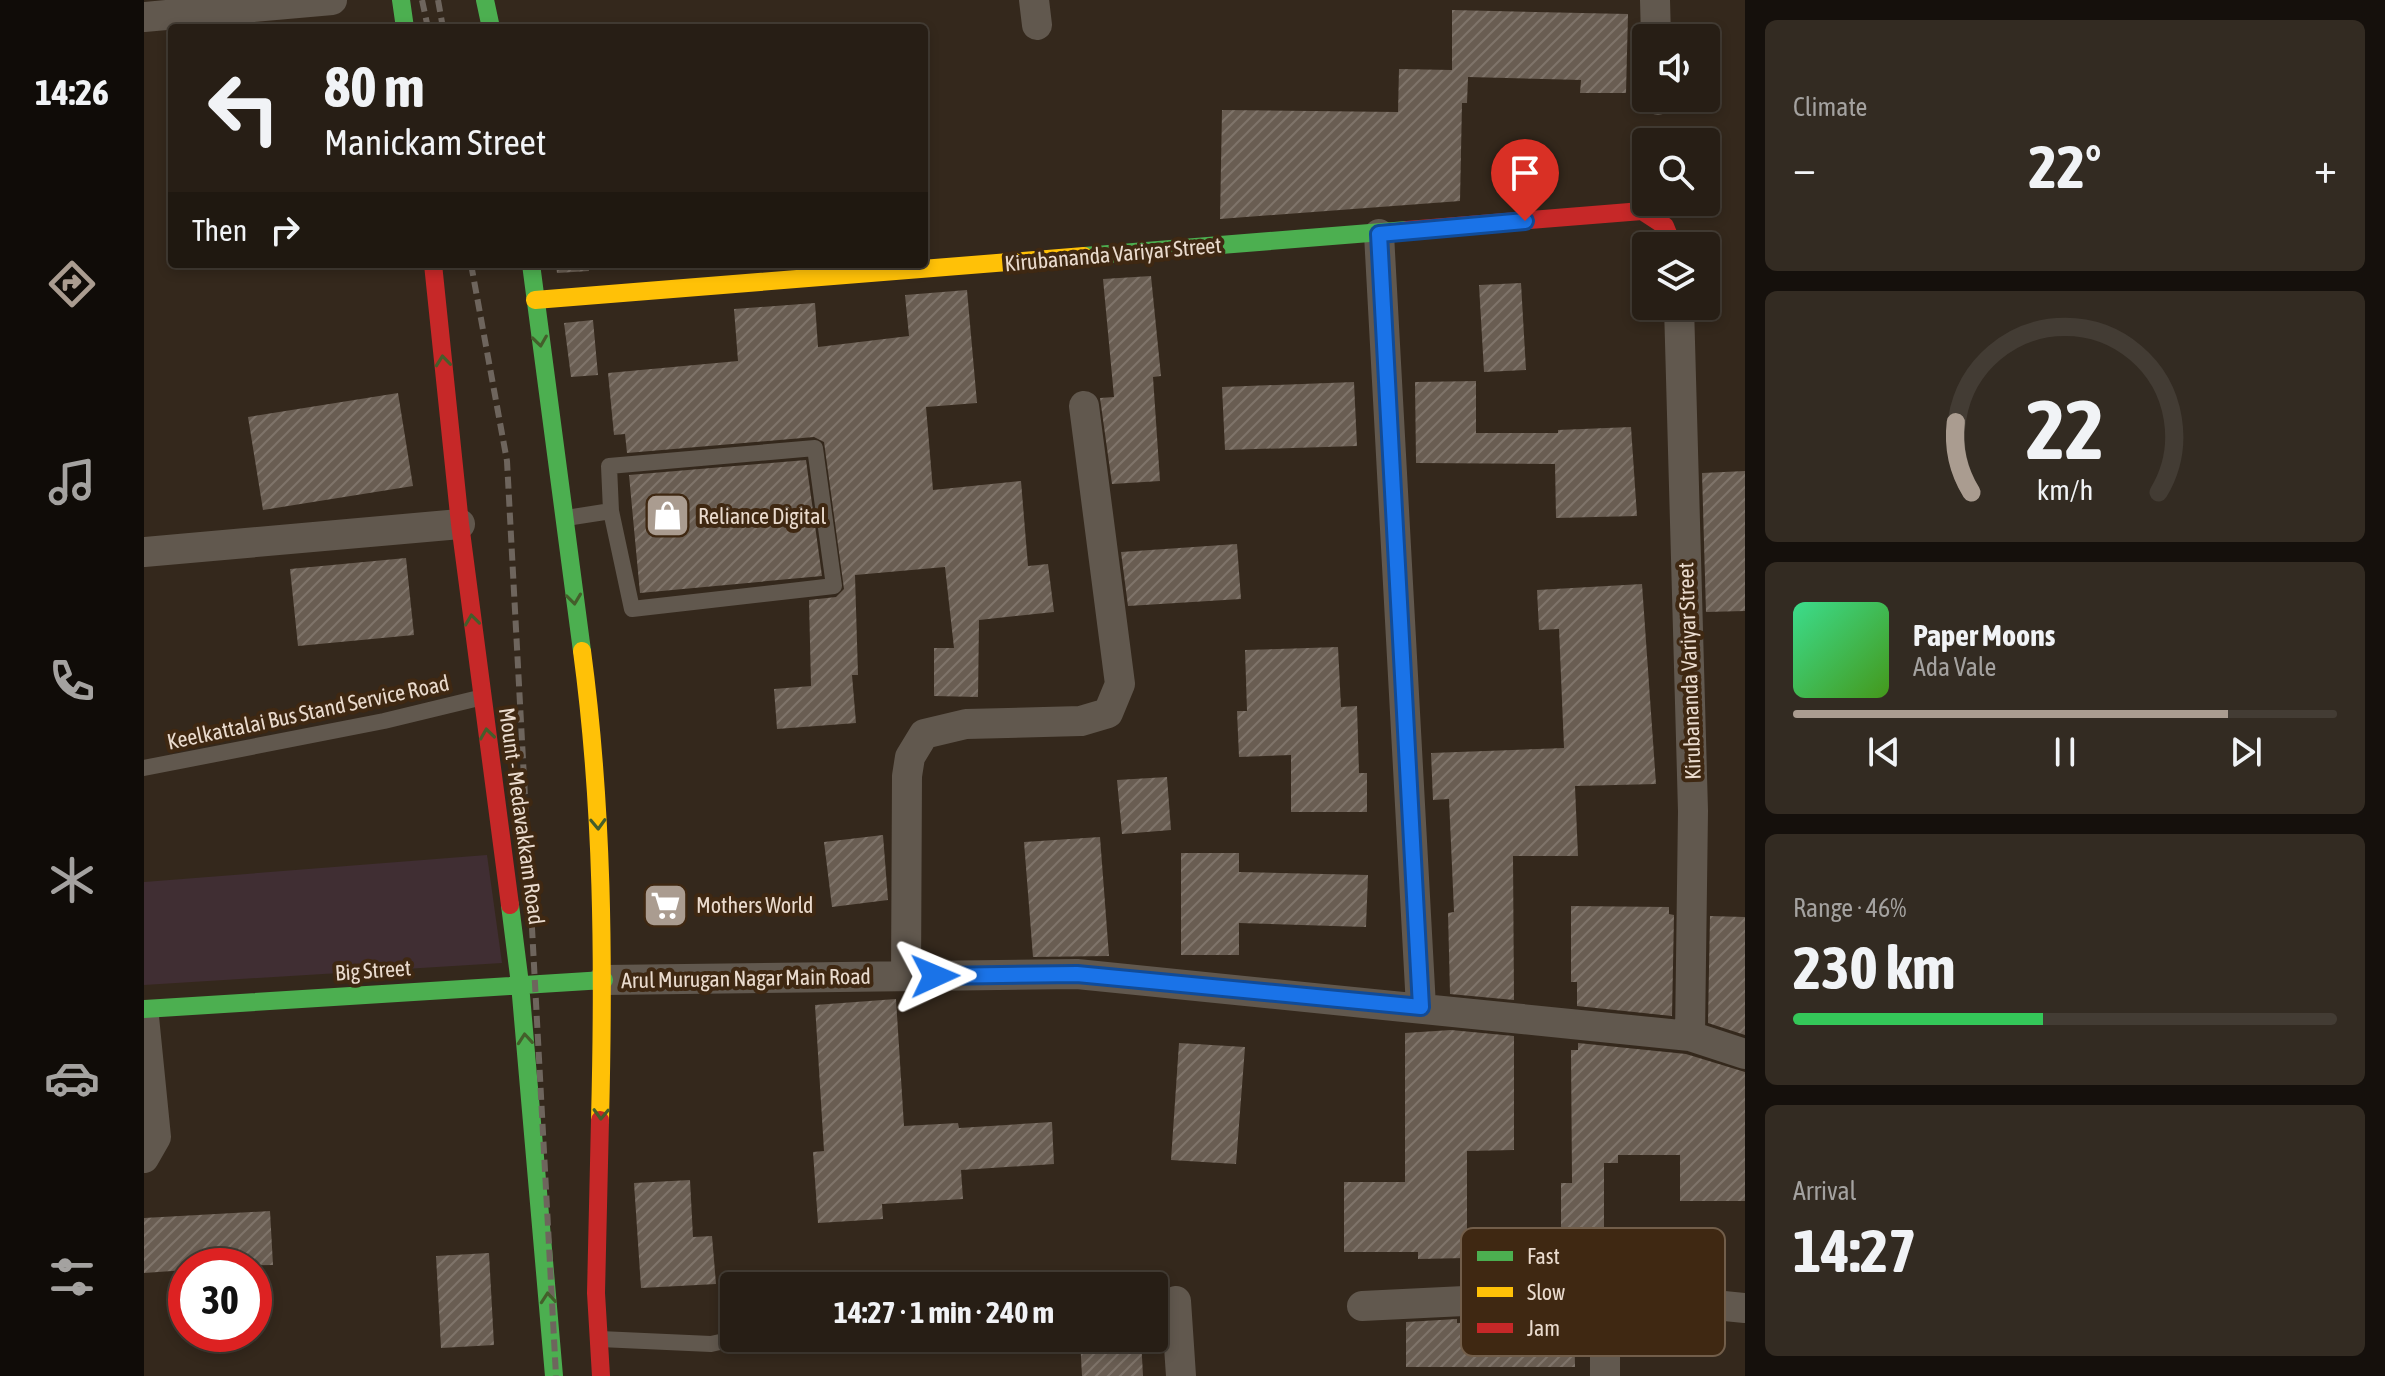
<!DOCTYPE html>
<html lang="en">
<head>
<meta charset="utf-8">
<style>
  :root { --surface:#271e15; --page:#332b22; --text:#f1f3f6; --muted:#a4a2a0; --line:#433c34; --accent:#aa9c90 }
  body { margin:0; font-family:"Asap Condensed",sans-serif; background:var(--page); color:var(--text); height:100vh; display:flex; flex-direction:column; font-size:30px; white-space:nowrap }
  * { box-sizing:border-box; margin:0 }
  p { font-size:26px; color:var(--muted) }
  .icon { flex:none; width:44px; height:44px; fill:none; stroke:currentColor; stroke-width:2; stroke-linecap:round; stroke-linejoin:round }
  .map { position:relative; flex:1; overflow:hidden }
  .sheet { display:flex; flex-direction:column; gap:20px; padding:20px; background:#15100c; width:640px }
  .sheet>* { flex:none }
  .banner { position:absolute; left:24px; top:24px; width:760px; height:244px; border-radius:8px; box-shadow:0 4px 12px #0003,0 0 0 2px var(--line); background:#271e15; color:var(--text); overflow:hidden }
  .buttons { position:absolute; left:1488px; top:24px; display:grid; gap:16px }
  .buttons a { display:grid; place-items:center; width:88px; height:88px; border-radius:8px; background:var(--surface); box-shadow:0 4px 12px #0003,0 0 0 2px var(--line); font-size:40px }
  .speed { position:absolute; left:24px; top:1248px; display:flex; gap:16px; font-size:40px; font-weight:700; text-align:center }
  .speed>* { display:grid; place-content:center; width:104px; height:104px; border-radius:50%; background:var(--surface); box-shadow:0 4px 12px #0003,0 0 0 2px var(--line); line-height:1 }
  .speed .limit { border:12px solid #d22; background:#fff; color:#111 }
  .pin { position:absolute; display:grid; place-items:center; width:68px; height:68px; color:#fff; margin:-82px -34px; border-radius:50% 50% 50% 0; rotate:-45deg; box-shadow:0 0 8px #0007 }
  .pin .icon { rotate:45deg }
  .me { position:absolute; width:88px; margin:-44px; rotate:89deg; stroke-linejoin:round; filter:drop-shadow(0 0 6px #0008) }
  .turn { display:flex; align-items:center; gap:28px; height:168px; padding:0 24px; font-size:36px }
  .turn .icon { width:104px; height:104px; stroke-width:2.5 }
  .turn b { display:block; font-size:56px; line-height:68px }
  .then { display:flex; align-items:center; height:76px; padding:0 24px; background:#0003; gap:16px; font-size:30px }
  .big { font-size:60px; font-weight:700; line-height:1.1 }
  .sheet .widget { flex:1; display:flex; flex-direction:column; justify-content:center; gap:12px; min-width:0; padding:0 28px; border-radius:12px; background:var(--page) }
  .sheet .dial { align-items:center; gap:0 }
  .dial svg { height:208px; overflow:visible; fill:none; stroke:var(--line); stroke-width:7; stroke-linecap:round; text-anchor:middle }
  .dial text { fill:var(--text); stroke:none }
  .song { display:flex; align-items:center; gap:24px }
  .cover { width:96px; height:96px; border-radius:12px; background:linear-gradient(135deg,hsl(150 70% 55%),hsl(100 70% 35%)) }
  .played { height:8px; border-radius:4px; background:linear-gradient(90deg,var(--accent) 80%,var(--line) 80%) }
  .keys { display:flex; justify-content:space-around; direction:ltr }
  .heat { display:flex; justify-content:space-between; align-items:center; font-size:44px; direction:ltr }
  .charge { height:12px; border-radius:6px; background:linear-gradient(90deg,#34c759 46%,var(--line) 0) }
  .trip { position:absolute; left:576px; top:1272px; width:448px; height:80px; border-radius:8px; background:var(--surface); box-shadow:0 4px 12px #0003,0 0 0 2px var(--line); font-weight:700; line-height:80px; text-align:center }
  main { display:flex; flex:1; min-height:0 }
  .menu { display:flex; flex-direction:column; width:144px; justify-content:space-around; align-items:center; background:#100c08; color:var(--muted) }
  .menu .icon { width:56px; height:56px }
  .menu .selected { color:var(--accent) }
  .menu b { font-size:36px; color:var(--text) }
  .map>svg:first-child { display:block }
  .commercial { fill:#402e33 }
  .building { fill:url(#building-hatch) }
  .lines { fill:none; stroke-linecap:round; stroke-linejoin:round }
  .lane { stroke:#61584e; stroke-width:16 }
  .street { stroke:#61584e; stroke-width:30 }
  .fast { stroke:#4caf50; stroke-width:18 }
  .slow { stroke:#ffc107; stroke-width:18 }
  .jam { stroke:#c62828; stroke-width:18 }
  .rail { stroke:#6e655d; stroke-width:6; stroke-dasharray:12 6; stroke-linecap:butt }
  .oneway { stroke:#445e2b }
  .route-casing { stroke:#114b97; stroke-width:20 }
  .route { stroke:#1a73e8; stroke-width:14 }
  .labels { text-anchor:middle; stroke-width:8; stroke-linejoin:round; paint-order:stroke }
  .street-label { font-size:22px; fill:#eadbce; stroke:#3f2812 }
  .poi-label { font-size:22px; fill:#eadbce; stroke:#3f2812; text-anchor:start }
  .key { fill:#3f2812; stroke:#725e4a; stroke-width:2 }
  .key-label { font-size:22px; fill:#eadbce }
</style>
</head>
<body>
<main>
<nav class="menu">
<b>14:26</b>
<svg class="icon selected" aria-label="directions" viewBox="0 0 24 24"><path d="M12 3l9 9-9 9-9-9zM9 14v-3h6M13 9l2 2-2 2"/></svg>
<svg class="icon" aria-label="music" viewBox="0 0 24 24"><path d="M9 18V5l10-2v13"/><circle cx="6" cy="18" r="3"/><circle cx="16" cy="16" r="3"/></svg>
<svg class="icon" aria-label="phone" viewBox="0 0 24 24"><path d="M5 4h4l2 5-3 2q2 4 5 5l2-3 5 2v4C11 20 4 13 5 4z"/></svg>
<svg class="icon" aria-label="climate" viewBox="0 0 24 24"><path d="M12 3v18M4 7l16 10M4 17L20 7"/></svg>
<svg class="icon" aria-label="car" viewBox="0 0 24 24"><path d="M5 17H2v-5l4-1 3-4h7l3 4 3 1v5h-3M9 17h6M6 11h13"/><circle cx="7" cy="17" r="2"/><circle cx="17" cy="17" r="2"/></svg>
<svg class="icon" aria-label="filters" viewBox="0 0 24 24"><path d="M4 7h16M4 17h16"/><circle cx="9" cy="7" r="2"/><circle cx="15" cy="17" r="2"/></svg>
</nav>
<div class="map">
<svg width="1601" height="1376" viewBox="0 0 1601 1376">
  <defs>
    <pattern id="building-hatch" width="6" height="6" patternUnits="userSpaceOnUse" patternTransform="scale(2)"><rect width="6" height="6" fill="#695d52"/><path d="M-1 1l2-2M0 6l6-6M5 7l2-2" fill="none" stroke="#7f746a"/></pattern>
  </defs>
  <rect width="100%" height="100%" fill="#34281c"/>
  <path class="commercial" d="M343,855L358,963L0,985V882Z"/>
  <path class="building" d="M1308,10L1484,14L1482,93H1436L1437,80L1324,77L1323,103H1318L1316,201L1076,219L1078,110L1254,112L1255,69L1308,70Z
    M412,264H444L445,271L413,273Z
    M1007,276L1017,376L1009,377L1016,481L968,484L956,398L970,397L959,279Z
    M1377,283L1382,370L1340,372L1335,285Z
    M823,290L833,403L782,407L789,490L877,481L884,566L904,564L910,612L835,620L834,697L790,696V648H810L801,567L711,575L714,675H708L712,723L633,729L630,689L667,686L665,600L692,597L700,589L680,442L670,437L483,453L481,434L470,435L464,373L594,361L590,309L671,303L674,347L765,336L761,295Z
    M449,320L454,375L427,377L420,323Z
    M1332,381V433H1414V430L1487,427L1493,516L1412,518L1411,464L1272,463L1271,382Z
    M1210,382L1213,446L1081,450L1078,387Z
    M254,393L269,486L119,510L104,417Z
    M662,460L678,576L496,593L485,475Z
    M1601,471V611L1562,612L1558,473Z
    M1093,544L1097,599L984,606L977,552Z
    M262,558L270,635L154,646L146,569Z
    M1498,584L1512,784L1431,786L1434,856H1369L1370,1000L1306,994L1304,913L1310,912L1305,799L1289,800L1287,753L1420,748L1415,629L1395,630L1393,590Z
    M1194,647L1197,707L1213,706L1215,773H1223V812H1147V755L1095,757L1093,711H1103L1101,650Z
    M1023,777L1027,830L978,834L973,780Z
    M739,835L744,900L688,907L680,842Z
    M956,837L965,956L889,957L880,842Z
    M1037,853H1095V872L1224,875L1222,927L1095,923V955H1037Z
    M1427,906L1525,907V914L1530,915L1528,1016L1433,1006V982H1427Z
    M1566,916L1601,917V1035L1564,1023Z
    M752,999L760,1126L814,1123L815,1128L908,1122L910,1164L817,1170L819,1199L738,1204L739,1219L674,1223L669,1152L680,1151L671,1005Z
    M1307,1030L1370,1036V1150L1323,1151V1258L1274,1259V1252H1200V1182H1261V1033Z
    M1035,1043L1101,1047L1092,1164L1027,1160Z
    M1434,1043L1542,1054L1601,1072V1201H1536V1155H1474V1163H1460V1258H1417V1183H1428L1427,1050H1434Z
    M546,1180L549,1237L568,1236L572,1284L497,1288L490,1183Z
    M126,1211L129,1265L42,1266V1270L0,1273V1218Z
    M345,1253L350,1345L297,1348L292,1256Z
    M1313,1319V1323L1430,1319L1431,1367H1262V1322Z
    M936,1338H997L999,1376H938Z"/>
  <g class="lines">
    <path class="lane" d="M671,448L690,586L488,609L467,511L465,466Z
      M422,518L467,511
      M0,768L240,721L335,698
      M456,1339L567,1344L594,1338"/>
    <path class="street" d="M890,0L893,25
      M1511,0L1512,38
      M0,17L188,0
      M1514,98V100
      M1235,234L1277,1007
      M1535,306L1549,811L1546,1036
      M0,552L316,524
      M762,976L763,776L766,757L780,734L822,724L937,721L964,713L976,684L940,406
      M460,980L933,974L1546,1036L1601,1054
      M0,1017L12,1137L0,1158
      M1032,1301L1037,1376
      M1218,1306L1461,1294
      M1461,1376V1294L1601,1308"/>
    <path class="fast" d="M257,0L261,28
      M341,0L347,28
      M940,256L1263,230
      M387,264L438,651
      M366,905L376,984L410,1376
      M0,1009L460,980"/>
    <path class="slow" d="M391,300L940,256
      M438,651C459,807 460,963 456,1120"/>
    <path class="jam" d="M1263,230L1498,211L1521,226L1529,246
      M289,264L316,524L366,905
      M456,1120L452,1293L457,1376"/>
    <path class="rail" d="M278,0L284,28
      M294,0L299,28
      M327,264L363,461L412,1376"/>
  </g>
  <defs><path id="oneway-chevron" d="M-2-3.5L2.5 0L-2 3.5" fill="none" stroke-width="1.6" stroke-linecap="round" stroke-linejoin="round" transform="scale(2)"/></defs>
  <g class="oneway">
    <use href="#oneway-chevron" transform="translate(396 341) rotate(82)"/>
    <use href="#oneway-chevron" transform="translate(299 361) rotate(-96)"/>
    <use href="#oneway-chevron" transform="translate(430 599) rotate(83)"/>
    <use href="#oneway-chevron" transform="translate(328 620) rotate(-97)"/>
    <use href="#oneway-chevron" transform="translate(343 734) rotate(-98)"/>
    <use href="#oneway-chevron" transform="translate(454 824) rotate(88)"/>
    <use href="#oneway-chevron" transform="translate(381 1039) rotate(-95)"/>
    <use href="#oneway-chevron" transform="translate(457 1114) rotate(92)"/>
    <use href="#oneway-chevron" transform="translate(404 1298) rotate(-95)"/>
  </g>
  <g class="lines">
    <defs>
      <path id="route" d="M791,976L933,974L1277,1007L1235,234L1381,221"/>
    </defs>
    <use href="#route" class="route-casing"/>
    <use href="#route" class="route"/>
  </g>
  <defs>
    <symbol id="shop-square" viewBox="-11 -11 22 22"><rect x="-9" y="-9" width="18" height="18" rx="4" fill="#aa9c90" stroke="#3f2812"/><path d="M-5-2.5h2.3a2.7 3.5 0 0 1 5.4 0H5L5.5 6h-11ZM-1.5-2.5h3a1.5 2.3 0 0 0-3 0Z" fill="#fff"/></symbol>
    <symbol id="supermarket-square" viewBox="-11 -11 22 22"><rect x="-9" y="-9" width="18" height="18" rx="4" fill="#aa9c90" stroke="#3f2812"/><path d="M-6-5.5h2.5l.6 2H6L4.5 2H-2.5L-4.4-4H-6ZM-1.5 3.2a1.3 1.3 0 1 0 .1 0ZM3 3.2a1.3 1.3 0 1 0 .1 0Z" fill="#fff"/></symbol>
  </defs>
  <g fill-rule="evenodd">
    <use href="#shop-square" x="498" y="490" width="51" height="51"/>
    <use href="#supermarket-square" x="496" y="880" width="51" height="51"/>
  </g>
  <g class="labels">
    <g class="street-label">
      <text transform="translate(969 254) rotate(-5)" y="8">Kirubananda Variyar Street</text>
      <text transform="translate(1545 671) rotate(-92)" y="8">Kirubananda Variyar Street</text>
      <text transform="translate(164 712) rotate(-12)" y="8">Keelkattalai Bus Stand Service Road</text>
      <text transform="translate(378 816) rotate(82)" y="8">Mount - Medavakkam Road</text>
      <text transform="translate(229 970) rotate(-4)" y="8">Big Street</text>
      <text transform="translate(602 978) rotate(-1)" y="8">Arul Murugan Nagar Main Road</text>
    </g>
    <g class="poi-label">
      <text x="554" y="524">Reliance Digital</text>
      <text x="552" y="913">Mothers World</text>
    </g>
  </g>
  <rect x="1317" y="1228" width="264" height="128" rx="12" class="key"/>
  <rect x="1333" y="1251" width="36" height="10" fill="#4caf50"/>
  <rect x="1333" y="1287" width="36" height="10" fill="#ffc107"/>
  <rect x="1333" y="1323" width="36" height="10" fill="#c62828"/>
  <g class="key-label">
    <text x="1383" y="1264">Fast</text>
    <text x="1383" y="1300">Slow</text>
    <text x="1383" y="1336">Jam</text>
  </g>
</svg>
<div class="buttons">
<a><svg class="icon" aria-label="sound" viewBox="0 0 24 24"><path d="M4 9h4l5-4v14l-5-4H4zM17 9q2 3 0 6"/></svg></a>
<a><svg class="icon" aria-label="search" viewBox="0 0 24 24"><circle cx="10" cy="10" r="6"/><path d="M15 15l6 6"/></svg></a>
<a><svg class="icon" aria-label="layers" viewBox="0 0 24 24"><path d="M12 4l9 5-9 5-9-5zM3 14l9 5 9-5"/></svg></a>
</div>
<div class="speed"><div class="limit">30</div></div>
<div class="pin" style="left:1381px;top:221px;background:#d93025"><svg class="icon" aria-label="arrive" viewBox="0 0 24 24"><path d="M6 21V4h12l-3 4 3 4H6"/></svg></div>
<svg class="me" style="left:791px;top:976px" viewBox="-20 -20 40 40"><path d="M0-17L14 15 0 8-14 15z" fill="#1a73e8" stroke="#fff" stroke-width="4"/></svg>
<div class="trip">14:27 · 1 min · 240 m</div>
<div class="banner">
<div class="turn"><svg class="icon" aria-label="left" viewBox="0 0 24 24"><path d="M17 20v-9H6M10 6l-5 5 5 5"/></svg><div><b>80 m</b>Manickam Street</div></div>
<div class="then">Then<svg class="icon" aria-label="right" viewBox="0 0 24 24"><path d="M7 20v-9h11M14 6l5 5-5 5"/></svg></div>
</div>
</div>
<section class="sheet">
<div class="widget"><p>Climate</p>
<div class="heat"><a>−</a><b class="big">22°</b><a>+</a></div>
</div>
<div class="widget dial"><svg viewBox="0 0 100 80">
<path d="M14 69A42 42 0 1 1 86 69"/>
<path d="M14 69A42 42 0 0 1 8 42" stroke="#aa9c90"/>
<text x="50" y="56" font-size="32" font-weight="700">22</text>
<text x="50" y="72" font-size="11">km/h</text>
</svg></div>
<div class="widget">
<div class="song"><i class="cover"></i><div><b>Paper Moons</b><p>Ada Vale</p></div></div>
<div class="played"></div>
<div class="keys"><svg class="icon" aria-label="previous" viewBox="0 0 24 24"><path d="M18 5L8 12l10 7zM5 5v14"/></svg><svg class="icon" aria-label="pause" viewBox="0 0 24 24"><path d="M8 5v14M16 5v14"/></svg><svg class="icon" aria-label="next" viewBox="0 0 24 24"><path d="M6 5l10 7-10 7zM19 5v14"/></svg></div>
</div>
<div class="widget"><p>Range · 46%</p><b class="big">230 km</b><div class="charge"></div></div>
<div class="widget"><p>Arrival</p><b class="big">14:27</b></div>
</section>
</main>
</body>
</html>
